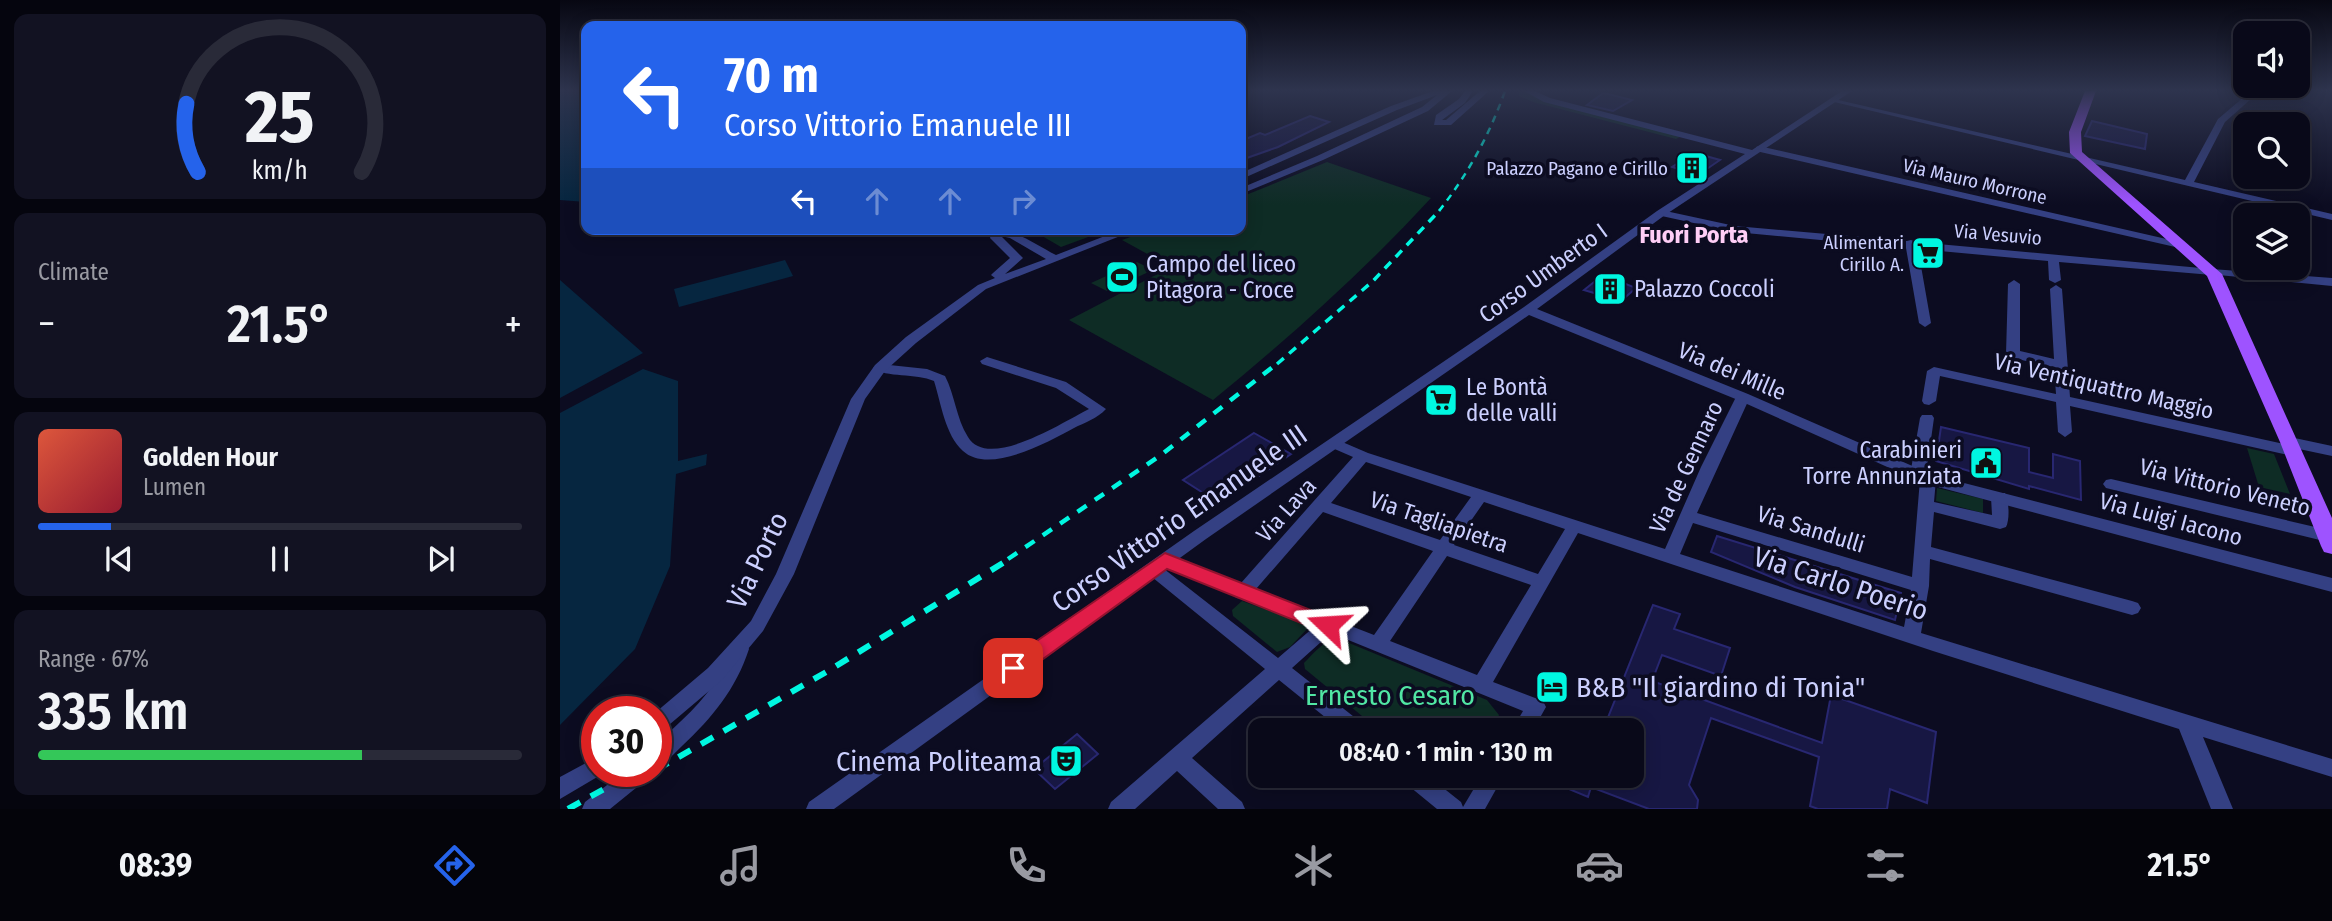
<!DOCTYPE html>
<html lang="en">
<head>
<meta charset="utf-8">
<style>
  :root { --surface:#090919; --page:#121222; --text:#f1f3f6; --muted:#999aa2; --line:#292a38; --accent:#2563eb }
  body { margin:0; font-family:"Fira Sans Condensed",sans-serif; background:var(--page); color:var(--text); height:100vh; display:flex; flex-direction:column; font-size:26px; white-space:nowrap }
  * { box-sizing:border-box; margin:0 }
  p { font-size:23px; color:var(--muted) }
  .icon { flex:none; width:38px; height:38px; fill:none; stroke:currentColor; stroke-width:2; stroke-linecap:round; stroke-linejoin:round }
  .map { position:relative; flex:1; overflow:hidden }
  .side { display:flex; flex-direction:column; gap:14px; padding:14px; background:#05050e; width:560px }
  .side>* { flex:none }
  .banner { position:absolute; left:21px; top:21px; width:665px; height:214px; border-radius:14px; box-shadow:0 4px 18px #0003,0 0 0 2px var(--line); background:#2563eb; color:#fff; overflow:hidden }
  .controls { position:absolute; left:1673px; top:21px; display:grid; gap:14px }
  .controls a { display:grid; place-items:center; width:77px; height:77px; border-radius:14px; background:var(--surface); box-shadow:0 4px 18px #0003,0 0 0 2px var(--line); font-size:35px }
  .speed { position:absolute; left:21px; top:696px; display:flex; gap:14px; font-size:35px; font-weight:700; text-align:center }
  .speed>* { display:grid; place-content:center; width:91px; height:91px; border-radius:50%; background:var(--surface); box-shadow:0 4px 18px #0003,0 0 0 2px var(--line); line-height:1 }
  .speed .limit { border:10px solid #d22; background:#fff; color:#111 }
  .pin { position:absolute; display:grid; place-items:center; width:60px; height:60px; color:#fff; margin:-30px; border-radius:14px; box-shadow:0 4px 10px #0006 }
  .me { position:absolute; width:77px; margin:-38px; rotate:290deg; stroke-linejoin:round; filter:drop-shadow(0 0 5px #0008) }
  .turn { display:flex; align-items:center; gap:24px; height:147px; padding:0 28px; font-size:32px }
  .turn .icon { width:91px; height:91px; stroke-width:2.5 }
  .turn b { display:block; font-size:49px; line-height:60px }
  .lanes { display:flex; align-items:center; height:66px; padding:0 28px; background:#0003; justify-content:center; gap:35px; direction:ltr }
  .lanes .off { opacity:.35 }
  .big { font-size:52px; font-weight:600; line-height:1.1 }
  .side .widget { flex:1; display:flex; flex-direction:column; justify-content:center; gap:10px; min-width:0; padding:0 24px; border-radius:14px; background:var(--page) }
  .side .dial { align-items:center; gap:0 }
  .dial svg { height:182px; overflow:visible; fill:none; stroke:var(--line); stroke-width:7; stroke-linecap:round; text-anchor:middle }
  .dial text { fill:var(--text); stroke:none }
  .song { display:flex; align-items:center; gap:21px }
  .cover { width:84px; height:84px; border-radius:10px; background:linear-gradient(135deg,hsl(10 70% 55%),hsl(350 70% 35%)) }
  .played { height:7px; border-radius:4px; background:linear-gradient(90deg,var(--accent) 15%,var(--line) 15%) }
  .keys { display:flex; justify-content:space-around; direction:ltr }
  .heat { display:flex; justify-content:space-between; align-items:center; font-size:38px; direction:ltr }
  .charge { height:10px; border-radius:5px; background:linear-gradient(90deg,#34c759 67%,var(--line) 0) }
  .trip { position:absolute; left:688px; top:718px; width:396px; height:70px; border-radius:14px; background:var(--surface); box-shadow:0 4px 18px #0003,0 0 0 2px var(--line); font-weight:600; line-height:70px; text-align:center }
  .tabs { display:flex; height:112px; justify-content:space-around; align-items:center; background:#04040a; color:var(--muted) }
  .tabs .icon { width:49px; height:49px }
  .tabs .on { color:var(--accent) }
  .tabs b { font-size:32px; color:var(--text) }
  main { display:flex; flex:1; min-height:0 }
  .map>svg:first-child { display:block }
  .green { fill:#0e2c25 }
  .water { fill:#062640 }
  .building { fill:#171743; stroke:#282771; stroke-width:2 }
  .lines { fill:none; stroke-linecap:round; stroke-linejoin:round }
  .minor { fill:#344083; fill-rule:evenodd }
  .tertiary { fill:#344083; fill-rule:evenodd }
  .primary { fill:#9e53ff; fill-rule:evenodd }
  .rail-far3 { stroke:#00f7e1; stroke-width:2.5; stroke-dasharray:7 6; stroke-linecap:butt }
  .rail-far2 { stroke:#00f7e1; stroke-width:3.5; stroke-dasharray:9 7; stroke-linecap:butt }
  .rail-far1 { stroke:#00f7e1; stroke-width:4.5; stroke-dasharray:11 10; stroke-linecap:butt }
  .rail { stroke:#00f7e1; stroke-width:6; stroke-dasharray:14 12; stroke-linecap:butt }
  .route { fill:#e11d48; stroke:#92132f; stroke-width:2 }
  .labels { text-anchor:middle; stroke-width:7; stroke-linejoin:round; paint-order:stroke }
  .far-poi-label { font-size:19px; fill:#ccd0ff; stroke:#0c0c21; text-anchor:end }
  .far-street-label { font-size:19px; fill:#ccd0ff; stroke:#0c0c21 }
  .poi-label { font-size:23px; fill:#ccd0ff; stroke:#0c0c21; text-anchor:start }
  .street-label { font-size:23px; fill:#ccd0ff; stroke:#0c0c21 }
  .far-district-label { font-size:24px; font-weight:bold; fill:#ffcef6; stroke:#0c0c21 }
  .near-street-label { font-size:28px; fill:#ccd0ff; stroke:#0c0c21 }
  .near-poi-label { font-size:28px; fill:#ccd0ff; stroke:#0c0c21; text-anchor:start }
  .near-park-label { font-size:28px; fill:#51e6a4; stroke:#0c0c21 }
</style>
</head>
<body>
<main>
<section class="side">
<div class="widget dial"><svg viewBox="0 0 100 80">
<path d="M14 69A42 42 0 1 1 86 69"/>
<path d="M14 69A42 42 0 0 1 9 39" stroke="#2563eb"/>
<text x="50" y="56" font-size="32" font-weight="700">25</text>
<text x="50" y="72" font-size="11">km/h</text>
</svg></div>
<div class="widget"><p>Climate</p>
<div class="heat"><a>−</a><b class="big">21.5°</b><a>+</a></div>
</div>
<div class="widget">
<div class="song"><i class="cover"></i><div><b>Golden Hour</b><p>Lumen</p></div></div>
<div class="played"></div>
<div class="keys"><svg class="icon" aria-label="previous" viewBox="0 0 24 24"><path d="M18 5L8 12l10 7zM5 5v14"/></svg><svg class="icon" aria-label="pause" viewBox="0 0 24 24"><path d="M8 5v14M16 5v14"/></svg><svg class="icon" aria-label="next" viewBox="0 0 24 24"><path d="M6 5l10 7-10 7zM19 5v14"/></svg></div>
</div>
<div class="widget"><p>Range · 67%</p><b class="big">335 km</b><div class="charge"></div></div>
</section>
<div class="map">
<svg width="1772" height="809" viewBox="0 0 1772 809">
  <rect width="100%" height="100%" fill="#0c0c21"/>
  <path class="green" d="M959,91H968L987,100L1123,135L1116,139L973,102L959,96Z
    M767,162L871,198C803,272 730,337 653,400L509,320L611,267L562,240L593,229H681V197Z
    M470,229H550L501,247Z
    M577,262L593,270L547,291L531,283Z
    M1687,448L1714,454L1730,494L1699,487Z
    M1377,488L1423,499V513L1376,501Z
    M682,601L743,623L747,629L730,647L717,652L673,616L672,610Z
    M777,638L927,700L939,715L933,730H819L745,669L744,663C754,653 763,641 777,638Z"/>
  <path class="water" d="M0,91H26V202L0,200Z
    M225,260L233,276L119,307L114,289Z
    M0,280L83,353L0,398Z
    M83,369L118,381V461L147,454L146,465L116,474L110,566L75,649L0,725V413Z"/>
  <path class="building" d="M1043,93L1048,94L1072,100L1053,111L1027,105Z
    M750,116L769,122L718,147L681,160V141L700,133L705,135Z
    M1532,121L1587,134L1585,149L1525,136Z
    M1135,153L1160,160L1138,175L1112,167Z
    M1043,275L1076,288L1061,301L1024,290Z
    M1381,427L1469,448V472L1493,478V454L1520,461L1521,500L1469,486V489L1376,461Z
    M694,433L731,454L659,503L623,480Z
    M1157,536L1341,593L1335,620L1235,587L1151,552Z
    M1093,605L1120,614L1114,629L1170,648L1161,676L1102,655L1092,681L1262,743L1271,695L1376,732L1367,803L1330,789L1327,809H1258L1250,806L1259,757L1151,718L1129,785L1138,800L1137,809H1089L1031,787L1028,797L1004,787L1007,777L1005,775H1071V730H1043Z
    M517,734L538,754L495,789L474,769Z"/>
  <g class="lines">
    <path class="minor" d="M1691,91H1700L1665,122L1634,182L1772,214V220L1270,101L1274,99L1625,180L1658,119Z
      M1199,146L1624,243L1629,246L1624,249L1196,151V147Z
      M1101,210L1175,226L1347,241L1351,240L1356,242L1652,269L1658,272L1652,275L1499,262L1501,280L1495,283L1489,280L1488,261L1358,249L1371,323L1365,327L1359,323L1346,248L1175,232L1097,215L1096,213Z
      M1454,280L1460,284V351L1494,359L1490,289L1496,285L1502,289L1510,397L1724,444L1723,442L1725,439L1730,437L1772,446V456L1739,449L1740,451L1738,454L1733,456L1510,406L1512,432L1505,437L1498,432L1496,402L1380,376L1376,401L1369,405L1364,404L1362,401L1367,371L1374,367L1496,394L1494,367L1448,357L1446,354L1448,284Z
      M427,357L506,382L546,409C538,418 524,423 514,428C488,442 429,475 403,451C385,435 381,403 374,381C356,373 326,378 313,368L320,364L367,369L385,376C395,395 396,418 408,437C428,471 503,422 529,409L496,388L422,364L420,361Z
      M1183,393L1190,397L1137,513L1352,577L1360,479H1353L1350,475L1360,418L1362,415H1372L1374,418L1366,475H1373L1376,479L1374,502L1432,515L1431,497L1433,493H1445C1449,501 1450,519 1446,527L1440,529L1374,512L1371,547L1572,601L1578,603L1581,608L1578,613L1572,615L1370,559L1369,586L1361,633L1772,759V777L1643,737L1673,809H1651L1619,729L1373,651L1018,533L933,682L983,701L986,707L973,730H952L963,711L771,633L732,668L803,724L806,730H781L719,680L632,758L682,802L685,809H658L617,771L575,809H548L551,802L705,669L587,573L584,569L587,565L593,563L599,565L718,658L754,627L685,599L676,598L674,594L599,564L597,560L599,556L605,554L681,583L793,457L770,447L768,444L770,441H780L808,453L1105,549L1141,467L1176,397ZM806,462L911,497L880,540L771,503ZM924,502L1005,529L978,574L894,545ZM763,512L873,551L814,635L696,589ZM1133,523L1351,590L1344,627L1120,554ZM887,556L971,585L917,675L830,641Z
      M1551,479L1768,530L1772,531V541L1768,542L1546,488L1543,484L1546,480Z
      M180,642L187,644L189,649C176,689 152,718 122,746C114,754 107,762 96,766V744C119,723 144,702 160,674C166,665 168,654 173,644Z
      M64,772H90L87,779L50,809H22L25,802Z
      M841,775H867L901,802L903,807L922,775H944L925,809H877L844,782Z"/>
    <path class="tertiary" d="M873,91H892L868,111L763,160L681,194V188L757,156L862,107L877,95L837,110L684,178L681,179V173L831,106Z
      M905,91H913L905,103L882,120H886L920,91H929L891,125H874L876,115L899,99Z
      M964,91H975L990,98L1192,150L1282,91H1292L1105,215L977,309L1188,394L1373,475L1772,578V592L1363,483L1178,400L969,315L646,539L274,809H246L249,802L634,531L964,307L1097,211L1185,154L984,102Z
      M433,229C455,229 475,244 496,255L563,229H578L426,289L356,343L325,371L305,399L234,574L203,631L162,680L103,730L96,733V712L148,668L191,621L216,574L291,399L315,365L346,337L418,285L435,278L431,275L433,273L450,258L430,238ZM441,236L450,238L486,259L445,274L463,258Z
      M1652,269L1772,278V286L1648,274V270Z
      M37,757V772L44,773L0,799V777Z"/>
    <path class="primary" d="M1525,91H1536L1521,132L1522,152L1662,274L1772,518V554L1764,552L1761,546L1720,442L1647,276L1510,153L1509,132Z"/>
    <path class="rail-far3" d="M879,211C908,174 929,136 945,91"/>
    <path class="rail-far2" d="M717,364L813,281L880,210"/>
    <path class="rail-far1" d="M448,559L601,455L719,362"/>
    <path class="rail" d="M96,770L268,671L451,558
      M8,809L75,772"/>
  </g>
  <linearGradient id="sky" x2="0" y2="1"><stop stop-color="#070712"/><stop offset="0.44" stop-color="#2e344e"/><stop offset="1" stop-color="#2e344e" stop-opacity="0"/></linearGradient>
  <rect width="1772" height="205" fill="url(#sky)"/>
  <path class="route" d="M605,553L776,620L779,625L776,631H761L607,569L461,675L453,677L446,675L443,668L446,662Z"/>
  <defs>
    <symbol id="building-square" viewBox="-11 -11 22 22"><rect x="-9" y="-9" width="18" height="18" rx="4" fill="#00f7e1" stroke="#0c0c21"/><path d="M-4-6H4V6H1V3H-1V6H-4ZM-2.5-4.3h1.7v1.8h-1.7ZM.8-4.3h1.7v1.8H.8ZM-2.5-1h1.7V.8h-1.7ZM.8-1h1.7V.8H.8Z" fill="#111"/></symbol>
    <symbol id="supermarket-square" viewBox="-11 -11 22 22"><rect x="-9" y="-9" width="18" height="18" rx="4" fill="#00f7e1" stroke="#0c0c21"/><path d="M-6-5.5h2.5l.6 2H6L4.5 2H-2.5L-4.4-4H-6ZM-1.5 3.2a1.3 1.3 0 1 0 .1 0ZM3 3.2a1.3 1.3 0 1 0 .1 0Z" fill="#111"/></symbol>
    <symbol id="stadium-square" viewBox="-11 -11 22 22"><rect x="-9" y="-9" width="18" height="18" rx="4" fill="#00f7e1" stroke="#0c0c21"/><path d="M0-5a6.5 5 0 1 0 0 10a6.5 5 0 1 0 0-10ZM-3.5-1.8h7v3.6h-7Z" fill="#111"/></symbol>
    <symbol id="civic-square" viewBox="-11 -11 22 22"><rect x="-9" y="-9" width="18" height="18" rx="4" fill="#00f7e1" stroke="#0c0c21"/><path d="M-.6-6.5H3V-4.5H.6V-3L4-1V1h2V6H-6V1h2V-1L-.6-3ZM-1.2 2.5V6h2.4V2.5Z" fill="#111"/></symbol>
    <symbol id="hotel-square" viewBox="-11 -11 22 22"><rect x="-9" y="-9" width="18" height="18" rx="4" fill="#00f7e1" stroke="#0c0c21"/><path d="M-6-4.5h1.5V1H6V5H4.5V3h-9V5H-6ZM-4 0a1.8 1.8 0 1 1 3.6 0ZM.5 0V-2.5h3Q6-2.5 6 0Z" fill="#111"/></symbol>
    <symbol id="theatre-square" viewBox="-11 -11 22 22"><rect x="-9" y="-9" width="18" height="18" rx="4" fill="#00f7e1" stroke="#0c0c21"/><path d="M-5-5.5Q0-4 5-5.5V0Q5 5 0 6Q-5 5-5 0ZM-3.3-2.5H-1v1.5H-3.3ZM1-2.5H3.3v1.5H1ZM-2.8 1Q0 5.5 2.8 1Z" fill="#111"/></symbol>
  </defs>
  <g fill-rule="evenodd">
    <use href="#building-square" x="1113" y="149" width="38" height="38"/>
    <use href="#supermarket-square" x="1349" y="234" width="38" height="38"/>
    <use href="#stadium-square" x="543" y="258" width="38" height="38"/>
    <use href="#building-square" x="1031" y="270" width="38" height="38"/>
    <use href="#supermarket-square" x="862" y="381" width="38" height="38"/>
    <use href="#civic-square" x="1407" y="444" width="38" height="38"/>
    <use href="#hotel-square" x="973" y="668" width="38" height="38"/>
    <use href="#theatre-square" x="487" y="742" width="38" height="38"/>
  </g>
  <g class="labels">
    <g class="far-poi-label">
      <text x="1108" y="175">Palazzo Pagano e Cirillo</text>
      <text x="1344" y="249">Alimentari<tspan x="1344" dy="22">Cirillo A.</tspan></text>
    </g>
    <g class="far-street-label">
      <text transform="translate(1415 181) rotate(13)" y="7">Via Mauro Morrone</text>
      <text transform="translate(1438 234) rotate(5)" y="7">Via Vesuvio</text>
    </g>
    <g class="poi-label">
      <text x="586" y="272">Campo del liceo<tspan x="586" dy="26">Pitagora - Croce</tspan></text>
      <text x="1074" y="297">Palazzo Coccoli</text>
      <text x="906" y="395">Le Bontà<tspan x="906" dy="26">delle valli</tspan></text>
      <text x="1402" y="458" text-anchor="end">Carabinieri<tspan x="1402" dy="26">Torre Annunziata</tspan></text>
    </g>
    <g class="street-label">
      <text transform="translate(983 273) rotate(-36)" y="8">Corso Umberto I</text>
      <text transform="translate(1172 371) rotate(23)" y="8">Via dei Mille</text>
      <text transform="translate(1544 386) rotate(13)" y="8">Via Ventiquattro Maggio</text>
      <text transform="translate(1126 467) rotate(-65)" y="8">Via de Gennaro</text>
      <text transform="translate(1665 487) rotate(14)" y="8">Via Vittorio Veneto</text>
      <text transform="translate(726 510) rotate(-48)" y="8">Via Lava</text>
      <text transform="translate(1611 519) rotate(15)" y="8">Via Luigi Iacono</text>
      <text transform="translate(879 522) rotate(19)" y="8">Via Tagliapietra</text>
      <text transform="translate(1251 529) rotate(17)" y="8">Via Sandulli</text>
    </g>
    <g class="far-district-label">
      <text x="1134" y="243">Fuori Porta</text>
    </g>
    <g class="near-street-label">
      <text transform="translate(619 518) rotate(-35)" y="10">Corso Vittorio Emanuele III</text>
      <text transform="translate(197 560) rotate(-64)" y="10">Via Porto</text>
      <text transform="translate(1281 583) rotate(18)" y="10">Via Carlo Poerio</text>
    </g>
    <g class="near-poi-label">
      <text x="1016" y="697">B&amp;B "Il giardino di Tonia"</text>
      <text x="482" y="771" text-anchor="end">Cinema Politeama</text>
    </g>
    <g class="near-park-label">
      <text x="830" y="705">Ernesto Cesaro</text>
    </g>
  </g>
</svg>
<div class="controls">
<a><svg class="icon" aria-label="sound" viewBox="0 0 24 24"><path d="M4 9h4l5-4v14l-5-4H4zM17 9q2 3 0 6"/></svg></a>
<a><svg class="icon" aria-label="search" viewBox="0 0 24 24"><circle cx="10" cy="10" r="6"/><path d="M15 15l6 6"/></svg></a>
<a><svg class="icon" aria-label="layers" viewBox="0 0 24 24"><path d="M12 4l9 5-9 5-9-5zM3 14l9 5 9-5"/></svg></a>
</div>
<div class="speed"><div class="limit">30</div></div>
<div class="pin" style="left:453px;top:668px;background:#d93025"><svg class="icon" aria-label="arrive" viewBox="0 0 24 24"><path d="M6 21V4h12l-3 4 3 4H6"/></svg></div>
<svg class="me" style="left:768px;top:625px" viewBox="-20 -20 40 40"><path d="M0-17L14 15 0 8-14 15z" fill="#e11d48" stroke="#fff" stroke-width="4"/></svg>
<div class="trip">08:40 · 1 min · 130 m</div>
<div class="banner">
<div class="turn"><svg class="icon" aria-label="left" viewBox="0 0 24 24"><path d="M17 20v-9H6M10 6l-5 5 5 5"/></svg><div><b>70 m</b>Corso Vittorio Emanuele III</div></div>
<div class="lanes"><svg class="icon" aria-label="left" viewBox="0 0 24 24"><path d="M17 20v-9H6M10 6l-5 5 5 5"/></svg><svg class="icon off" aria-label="ahead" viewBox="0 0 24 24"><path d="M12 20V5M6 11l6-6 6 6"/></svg><svg class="icon off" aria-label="ahead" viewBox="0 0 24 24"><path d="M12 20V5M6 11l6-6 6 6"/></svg><svg class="icon off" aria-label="right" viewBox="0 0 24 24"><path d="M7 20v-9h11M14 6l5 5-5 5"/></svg></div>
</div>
</div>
</main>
<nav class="tabs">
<b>08:39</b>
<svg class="icon on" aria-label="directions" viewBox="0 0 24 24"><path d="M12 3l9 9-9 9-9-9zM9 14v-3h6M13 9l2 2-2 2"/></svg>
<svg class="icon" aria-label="music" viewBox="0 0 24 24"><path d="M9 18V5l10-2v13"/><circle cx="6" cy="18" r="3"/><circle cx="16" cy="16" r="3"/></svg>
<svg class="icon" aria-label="phone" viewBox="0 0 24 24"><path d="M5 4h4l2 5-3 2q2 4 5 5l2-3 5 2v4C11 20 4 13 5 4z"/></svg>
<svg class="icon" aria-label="climate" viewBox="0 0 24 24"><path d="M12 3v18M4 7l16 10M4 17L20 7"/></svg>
<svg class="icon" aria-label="car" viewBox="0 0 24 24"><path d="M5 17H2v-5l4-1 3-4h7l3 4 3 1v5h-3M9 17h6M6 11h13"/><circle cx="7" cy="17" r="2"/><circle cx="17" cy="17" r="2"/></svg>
<svg class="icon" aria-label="filters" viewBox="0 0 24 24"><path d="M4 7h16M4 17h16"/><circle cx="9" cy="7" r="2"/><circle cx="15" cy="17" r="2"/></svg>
<b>21.5°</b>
</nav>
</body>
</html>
